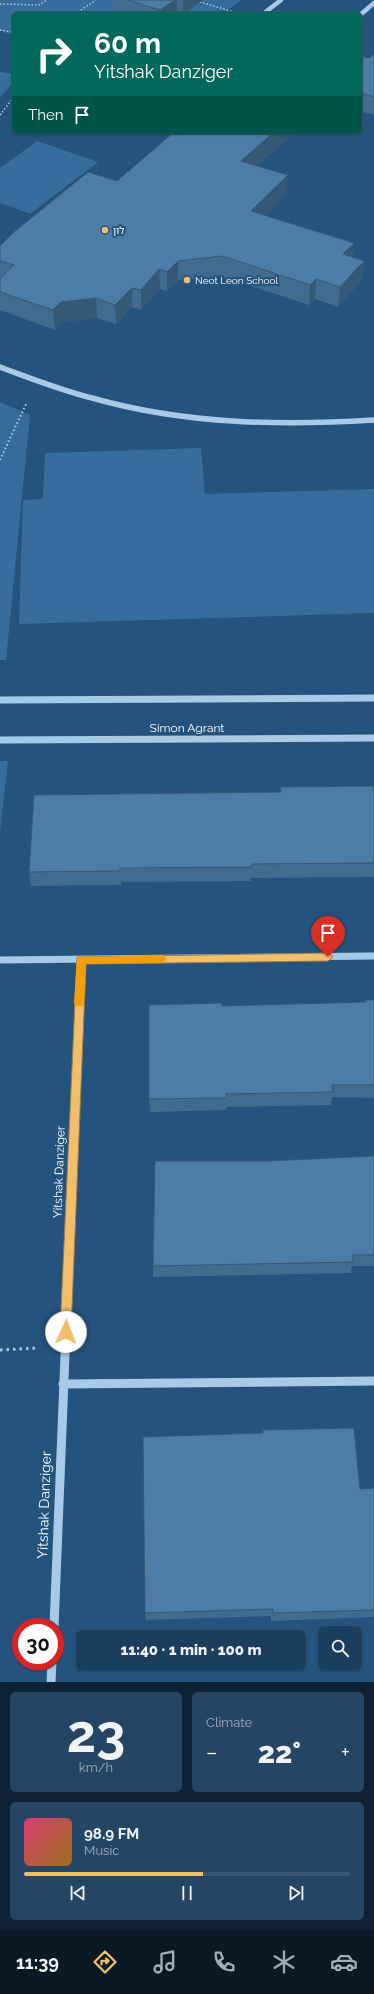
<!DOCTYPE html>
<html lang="en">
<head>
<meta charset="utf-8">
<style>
  :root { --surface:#1b3e5e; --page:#244564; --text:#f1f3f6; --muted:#a0aebc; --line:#395773; --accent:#f1bf6c }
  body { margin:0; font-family:Raleway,"Noto Sans Hebrew",sans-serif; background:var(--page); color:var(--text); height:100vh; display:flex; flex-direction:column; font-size:15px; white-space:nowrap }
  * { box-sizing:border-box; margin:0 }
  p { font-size:13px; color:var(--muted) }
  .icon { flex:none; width:22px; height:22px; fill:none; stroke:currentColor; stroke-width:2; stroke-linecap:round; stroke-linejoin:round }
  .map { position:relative; height:1682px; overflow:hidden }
  .drawer { display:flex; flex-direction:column; gap:10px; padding:10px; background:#0f2234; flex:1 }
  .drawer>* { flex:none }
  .guide { position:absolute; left:12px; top:12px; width:350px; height:122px; border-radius:6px; box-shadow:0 1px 3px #0004,0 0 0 1px var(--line); background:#00695c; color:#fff; overflow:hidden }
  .controls { position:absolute; left:318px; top:1626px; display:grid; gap:8px }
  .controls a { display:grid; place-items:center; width:44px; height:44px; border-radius:6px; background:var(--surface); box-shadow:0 1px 3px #0004,0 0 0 1px var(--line); font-size:20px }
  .speed { position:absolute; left:12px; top:1618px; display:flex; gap:8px; font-size:20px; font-weight:700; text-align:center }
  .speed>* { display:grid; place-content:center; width:52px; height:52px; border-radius:50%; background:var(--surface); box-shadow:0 1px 3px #0004,0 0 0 1px var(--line); line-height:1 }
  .speed .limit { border:6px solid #d22; background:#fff; color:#111 }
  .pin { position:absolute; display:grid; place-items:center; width:34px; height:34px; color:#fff; margin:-41px -17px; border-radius:50% 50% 50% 0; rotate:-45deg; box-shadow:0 0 4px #0007 }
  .pin .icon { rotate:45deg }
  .me { position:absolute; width:44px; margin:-22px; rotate:2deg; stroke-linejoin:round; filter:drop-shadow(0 0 3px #0008) }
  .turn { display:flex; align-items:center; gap:14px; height:84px; padding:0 16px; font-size:18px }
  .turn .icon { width:52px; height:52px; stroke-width:2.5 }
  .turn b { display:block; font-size:28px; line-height:34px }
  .then { display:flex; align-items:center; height:38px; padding:0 16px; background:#0003; gap:8px; font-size:15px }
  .big { font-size:30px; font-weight:800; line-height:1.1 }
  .drawer .widget { flex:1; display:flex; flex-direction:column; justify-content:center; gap:6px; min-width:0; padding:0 14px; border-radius:6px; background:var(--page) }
  .drawer .dial { align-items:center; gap:0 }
  .dial b { font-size:52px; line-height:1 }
  .song { display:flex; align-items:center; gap:12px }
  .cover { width:48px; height:48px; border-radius:6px; background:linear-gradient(135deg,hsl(340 70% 55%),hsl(40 70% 35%)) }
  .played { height:4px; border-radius:2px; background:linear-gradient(90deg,var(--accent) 55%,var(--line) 55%) }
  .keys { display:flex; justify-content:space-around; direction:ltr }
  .heat { display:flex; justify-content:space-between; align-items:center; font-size:22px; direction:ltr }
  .drawer .tiles { flex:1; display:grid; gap:10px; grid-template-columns:1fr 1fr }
  .widget:last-child { grid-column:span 2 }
  .trip { position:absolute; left:76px; top:1630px; width:230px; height:40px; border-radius:6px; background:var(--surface); box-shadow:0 1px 3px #0004,0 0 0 1px var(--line); font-weight:800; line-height:40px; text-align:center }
  .dock { display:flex; height:64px; justify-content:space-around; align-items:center; background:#0b1926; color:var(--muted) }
  .dock .icon { width:28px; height:28px }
  .dock .selected { color:var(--accent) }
  .dock b { font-size:18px; color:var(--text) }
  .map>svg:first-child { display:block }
  .green { fill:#376d9c }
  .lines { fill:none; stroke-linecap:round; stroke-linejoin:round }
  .path-far2 { stroke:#a9cae6; stroke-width:1.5; stroke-dasharray:1.5 2; stroke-linecap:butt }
  .path-far1 { stroke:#a9cae6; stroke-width:2; stroke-dasharray:1.5 2.5; stroke-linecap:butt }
  .path { stroke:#a9cae6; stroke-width:3; stroke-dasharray:2.5 4; stroke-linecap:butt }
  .minor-far3 { stroke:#a9cae6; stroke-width:4.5 }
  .minor-far2 { stroke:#a9cae6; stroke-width:5.5 }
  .minor-far1 { stroke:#a9cae6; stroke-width:7 }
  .minor { stroke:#a9cae6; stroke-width:9 }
  .wall { fill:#416c90 }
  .shaded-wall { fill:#355875 }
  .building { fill:#4c7da7; stroke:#355875 }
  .route { fill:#f1bf6c; stroke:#9d7c46 }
  .slow { fill:#f59e0b }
  .poi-dot { fill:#f1bf6c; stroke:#24537e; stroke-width:1.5 }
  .labels { text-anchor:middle; stroke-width:4; stroke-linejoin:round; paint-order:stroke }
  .far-poi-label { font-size:10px; fill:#fff; stroke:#24537e; text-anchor:start }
  .street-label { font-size:12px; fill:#fff; stroke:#24537e }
  .near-street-label { font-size:14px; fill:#fff; stroke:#24537e }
</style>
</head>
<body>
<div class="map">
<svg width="374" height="1682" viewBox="0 0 374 1682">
  <rect width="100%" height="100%" fill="#24537e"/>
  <path class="green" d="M0,0H241L223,14H14V35L0,31Z
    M0,72L14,74V81L0,98Z
    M37,141L98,162L30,214L0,203V168Z
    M0,402L30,415L6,660H0Z
    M201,448L205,494L374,489V613L19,624L23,500L43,499L45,453Z
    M0,761H8L0,833Z"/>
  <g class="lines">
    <path class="path-far2" d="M193,0L241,14
      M0,4L39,5L47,0
      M75,14L96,0
      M0,30L14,32
      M0,115L14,97"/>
    <path class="path-far1" d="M0,460L27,402"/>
    <path class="path" d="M0,1350L39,1348"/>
    <path class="minor-far3" d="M263,14L281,0
      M360,15L374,3"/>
    <path class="minor-far2" d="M0,367C30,378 60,390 92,398C184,424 279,426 374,420"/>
    <path class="minor-far1" d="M0,700L374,698
      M0,740L374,738
      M0,960L374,956
      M75,1109L81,960"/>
    <path class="minor" d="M63,1384L374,1381
      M54,1627L75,1108
      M51,1682L52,1661"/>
  </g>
  <path class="wall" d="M114,0H203L184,14L177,12L175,14H129L114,9Z
    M374,54V115L360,111V56L369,58Z
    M174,132H295L257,166L287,194L265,215L352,257L364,261L362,280L338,307L315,299L309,305L221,276L178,280L167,291L160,289L141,310L132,307L116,324L97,318L62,322L55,330L0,310V246L117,181Z
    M374,786V877L251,878V881L121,882V885L31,886L29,872L280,792V787Z
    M365,1000H374V1098L332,1097L331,1105L226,1107V1110L150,1112L149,1099L222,1006L365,1003Z
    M374,1156V1266H352L351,1273L153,1277V1266L267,1161Z
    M263,1430L360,1489L374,1488V1617L271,1621V1616L146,1620L145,1613L263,1433Z"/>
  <path class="shaded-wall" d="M175,0H177V12L175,14H160V10Z
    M183,0H203L184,14Z
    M274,132H295L241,180V161Z
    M288,175L287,194L250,230L251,211Z
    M354,243L352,263L343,254Z
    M178,261V280L167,291V272Z
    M364,261L362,280L338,307L340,287Z
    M159,269L160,289L141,310V290Z
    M316,279L315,299L309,305L310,285Z
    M132,288V307L116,324L115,305Z
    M96,298L97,318L62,322L55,330L53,310L61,302Z
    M0,1050L1,1055L0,1069Z"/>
  <path class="building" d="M128,0H175L160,10Z
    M374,54V97L360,93V56L369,58Z
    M174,132H274L241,161L288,175L251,211L354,243L343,254L364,261L340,287L316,279L310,285L222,256L178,261L167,272L159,269L141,290L132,288L115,305L96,298L61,302L53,310L0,292V278L14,265L0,261V246L14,232L88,172L117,181Z
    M374,786V863L252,864V867L120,868V871L29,872L34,795L281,792L280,787Z
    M365,1000H374V1085H332L333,1092L226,1094L227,1098L149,1099V1005L222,1003V1006L366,1002Z
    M374,1156V1255H353V1262L153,1266L155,1161H267Z
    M354,1428L360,1489L374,1488V1610L273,1613V1609L145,1613L143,1437L263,1433V1430Z"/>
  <path class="route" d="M328,953L333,957L328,961L86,964L71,1332L70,1336L66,1338L62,1336L60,1332L77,957Z"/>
  <path class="slow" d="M162,955L167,959L162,963L86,964L84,1003L83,1006H76L74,1003L77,957Z"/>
  <g class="poi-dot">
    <circle cx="105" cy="230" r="4"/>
    <circle cx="187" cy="280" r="4"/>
  </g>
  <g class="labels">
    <g class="far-poi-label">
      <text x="113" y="234">לון</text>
      <text x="195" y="284">Neot Leon School</text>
    </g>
    <g class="street-label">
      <text x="187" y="732">Simon Agrant</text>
      <text transform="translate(59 1172) rotate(-88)" y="4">Yitshak Danziger</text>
    </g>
    <g class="near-street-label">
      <text transform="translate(44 1505) rotate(-88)" y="5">Yitshak Danziger</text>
    </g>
  </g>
</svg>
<div class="controls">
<a><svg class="icon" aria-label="search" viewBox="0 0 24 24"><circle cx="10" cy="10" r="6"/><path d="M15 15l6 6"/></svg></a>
</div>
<div class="speed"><div class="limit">30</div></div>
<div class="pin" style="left:328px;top:957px;background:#d93025"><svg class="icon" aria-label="arrive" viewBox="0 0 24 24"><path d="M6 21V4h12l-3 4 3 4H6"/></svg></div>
<svg class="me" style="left:66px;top:1332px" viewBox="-20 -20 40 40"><circle r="19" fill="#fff"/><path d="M0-13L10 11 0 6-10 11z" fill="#f1bf6c"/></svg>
<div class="trip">11:40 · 1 min · 100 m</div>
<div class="guide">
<div class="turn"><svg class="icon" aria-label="right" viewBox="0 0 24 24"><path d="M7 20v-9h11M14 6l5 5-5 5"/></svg><div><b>60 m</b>Yitshak Danziger</div></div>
<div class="then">Then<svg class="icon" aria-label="arrive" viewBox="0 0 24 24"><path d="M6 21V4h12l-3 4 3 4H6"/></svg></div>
</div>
</div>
<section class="drawer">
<div class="tiles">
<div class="widget dial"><b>23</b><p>km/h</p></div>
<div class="widget"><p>Climate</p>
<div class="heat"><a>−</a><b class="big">22°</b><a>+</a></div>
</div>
<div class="widget">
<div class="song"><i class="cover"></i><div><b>98.9 FM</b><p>Music</p></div></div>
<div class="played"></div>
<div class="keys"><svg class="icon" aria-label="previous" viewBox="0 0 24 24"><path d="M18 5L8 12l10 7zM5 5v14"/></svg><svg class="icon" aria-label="pause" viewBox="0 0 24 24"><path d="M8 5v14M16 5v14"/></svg><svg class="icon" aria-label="next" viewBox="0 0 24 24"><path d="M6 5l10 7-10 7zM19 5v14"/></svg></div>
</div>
</div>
</section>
<nav class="dock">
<b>11:39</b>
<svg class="icon selected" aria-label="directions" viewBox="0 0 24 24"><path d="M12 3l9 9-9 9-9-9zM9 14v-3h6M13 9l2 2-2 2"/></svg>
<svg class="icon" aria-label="music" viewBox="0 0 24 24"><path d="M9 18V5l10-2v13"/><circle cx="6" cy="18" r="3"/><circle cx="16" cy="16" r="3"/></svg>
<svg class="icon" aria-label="phone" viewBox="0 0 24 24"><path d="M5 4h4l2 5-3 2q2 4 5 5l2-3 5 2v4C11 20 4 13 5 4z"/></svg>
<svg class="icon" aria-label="climate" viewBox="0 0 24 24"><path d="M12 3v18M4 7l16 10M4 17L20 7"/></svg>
<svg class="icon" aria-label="car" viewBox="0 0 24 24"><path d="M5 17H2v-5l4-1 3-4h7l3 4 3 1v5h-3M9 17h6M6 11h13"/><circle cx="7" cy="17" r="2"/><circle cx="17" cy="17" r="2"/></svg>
</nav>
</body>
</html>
